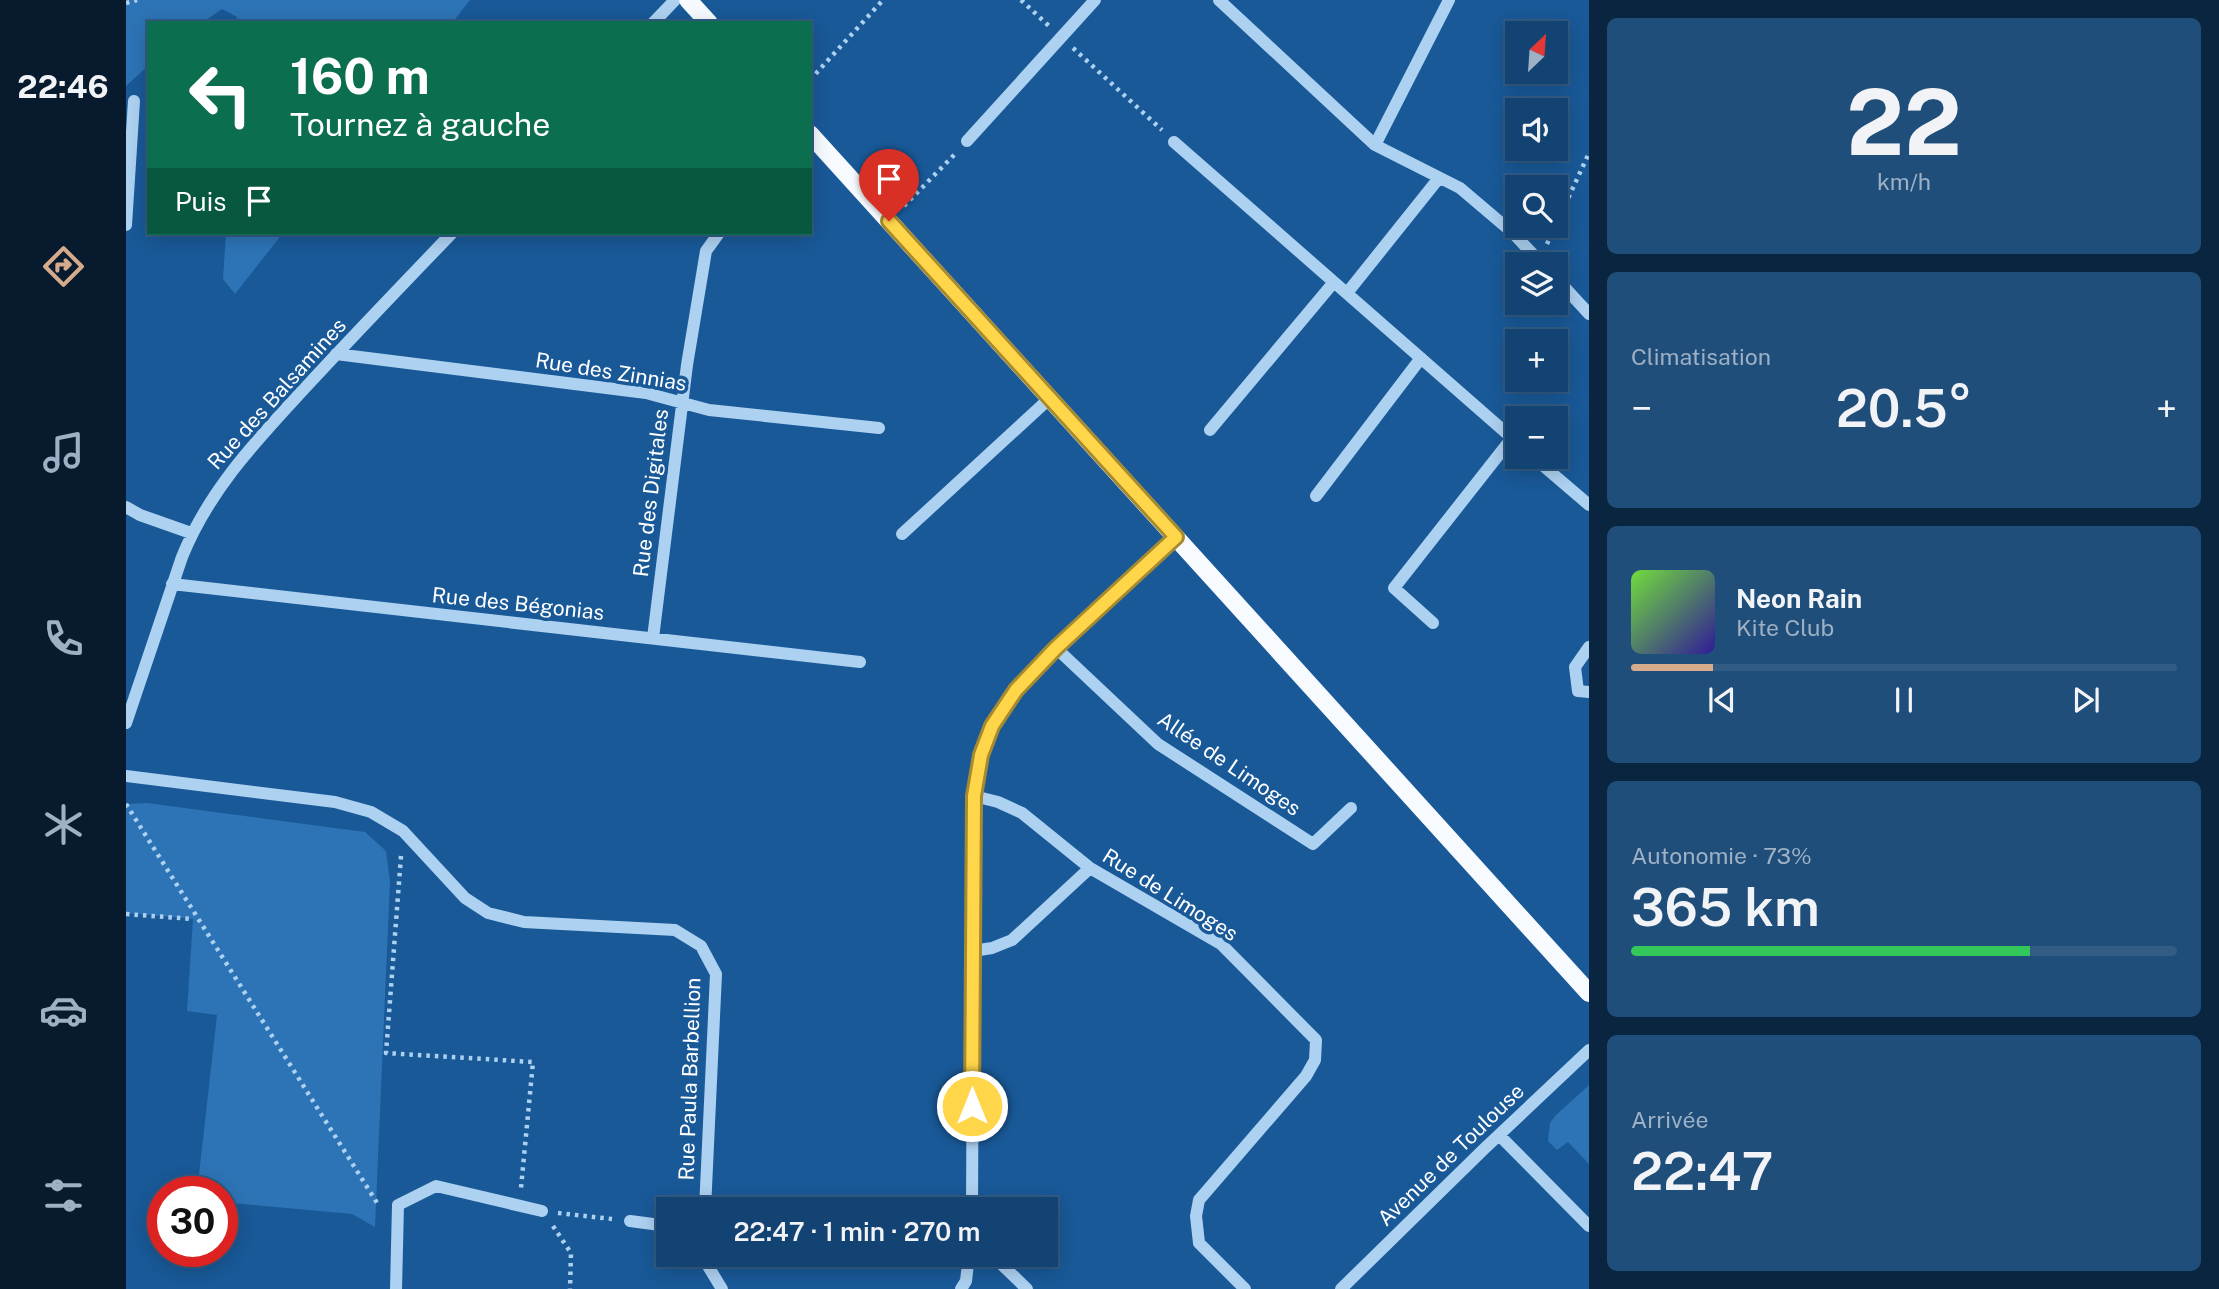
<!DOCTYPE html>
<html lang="fr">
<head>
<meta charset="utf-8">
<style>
  :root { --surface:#134372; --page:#204e7a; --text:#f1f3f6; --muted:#9db0c4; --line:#325c84; --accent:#d6ab8b }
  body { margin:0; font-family:"Public Sans",sans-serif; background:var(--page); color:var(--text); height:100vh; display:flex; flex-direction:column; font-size:26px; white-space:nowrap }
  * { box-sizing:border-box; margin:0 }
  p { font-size:23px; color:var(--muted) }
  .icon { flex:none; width:38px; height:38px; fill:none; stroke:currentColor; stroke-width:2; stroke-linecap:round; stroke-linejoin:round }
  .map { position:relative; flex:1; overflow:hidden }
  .side { display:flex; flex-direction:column; gap:18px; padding:18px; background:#0a253f; width:630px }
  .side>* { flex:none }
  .guide { position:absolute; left:21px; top:21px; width:665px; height:214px; border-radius:0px; box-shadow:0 4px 18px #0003,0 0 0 2px var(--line); background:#0b6e4f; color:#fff; overflow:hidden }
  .needle { width:46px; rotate:25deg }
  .tools { position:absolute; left:1379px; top:21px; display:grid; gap:14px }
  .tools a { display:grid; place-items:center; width:63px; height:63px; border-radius:0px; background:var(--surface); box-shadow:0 4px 18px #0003,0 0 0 2px var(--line); font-size:35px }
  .speed { position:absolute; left:21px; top:1176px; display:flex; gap:14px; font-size:35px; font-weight:700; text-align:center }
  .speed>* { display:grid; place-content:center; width:91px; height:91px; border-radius:50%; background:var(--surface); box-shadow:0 4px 18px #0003,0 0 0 2px var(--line); line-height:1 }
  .speed .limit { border:10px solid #d22; background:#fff; color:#111 }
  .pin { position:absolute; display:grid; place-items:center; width:60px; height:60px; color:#fff; margin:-72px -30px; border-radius:50% 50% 50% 0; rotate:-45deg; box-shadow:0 0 7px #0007 }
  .pin .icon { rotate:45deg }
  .me { position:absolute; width:77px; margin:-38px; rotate:0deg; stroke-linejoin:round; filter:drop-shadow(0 0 5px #0008) }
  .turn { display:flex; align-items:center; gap:24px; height:147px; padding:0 28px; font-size:32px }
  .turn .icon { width:91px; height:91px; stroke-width:2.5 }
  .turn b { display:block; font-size:49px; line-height:60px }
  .then { display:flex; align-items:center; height:66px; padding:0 28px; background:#0003; gap:14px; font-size:26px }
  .big { font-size:52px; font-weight:600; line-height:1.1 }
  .side .tile { flex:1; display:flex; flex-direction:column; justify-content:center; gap:10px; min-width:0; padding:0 24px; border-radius:10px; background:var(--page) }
  .side .dial { align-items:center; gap:0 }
  .dial b { font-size:91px; line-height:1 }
  .song { display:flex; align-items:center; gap:21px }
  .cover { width:84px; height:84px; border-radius:10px; background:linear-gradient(135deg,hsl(100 70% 55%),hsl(250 70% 35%)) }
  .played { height:7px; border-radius:4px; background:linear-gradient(90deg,var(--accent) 15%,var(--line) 15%) }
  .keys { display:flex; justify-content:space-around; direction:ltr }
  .heat { display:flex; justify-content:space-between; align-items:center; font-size:38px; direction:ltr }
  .charge { height:10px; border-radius:5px; background:linear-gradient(90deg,#34c759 73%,var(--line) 0) }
  .trip { position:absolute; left:530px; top:1197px; width:402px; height:70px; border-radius:0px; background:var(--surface); box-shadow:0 4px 18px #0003,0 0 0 2px var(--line); font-weight:600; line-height:70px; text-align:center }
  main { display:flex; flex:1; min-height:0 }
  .tabs { display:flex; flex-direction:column; width:126px; justify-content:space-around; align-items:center; background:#081b2e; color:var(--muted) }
  .tabs .icon { width:49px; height:49px }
  .tabs .active { color:var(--accent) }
  .tabs b { font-size:32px; color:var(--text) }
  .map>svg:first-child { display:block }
  .green { fill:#2d74b6 }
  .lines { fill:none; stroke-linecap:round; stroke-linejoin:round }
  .path { stroke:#add1f1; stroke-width:4.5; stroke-dasharray:3.5 5; stroke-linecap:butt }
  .minor { stroke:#add1f1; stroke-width:12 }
  .major { stroke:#f7fbff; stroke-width:18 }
  .route-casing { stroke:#a68a30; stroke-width:18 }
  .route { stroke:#ffd54a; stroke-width:12 }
  .labels { text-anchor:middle; stroke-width:7; stroke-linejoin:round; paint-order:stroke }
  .street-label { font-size:21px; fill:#fff; stroke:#195998 }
</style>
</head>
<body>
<main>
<nav class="tabs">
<b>22:46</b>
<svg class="icon active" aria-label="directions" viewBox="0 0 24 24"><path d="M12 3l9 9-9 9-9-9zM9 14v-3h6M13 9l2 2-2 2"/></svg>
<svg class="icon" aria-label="music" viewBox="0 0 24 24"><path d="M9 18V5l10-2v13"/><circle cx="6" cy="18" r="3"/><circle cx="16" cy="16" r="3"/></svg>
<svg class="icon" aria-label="phone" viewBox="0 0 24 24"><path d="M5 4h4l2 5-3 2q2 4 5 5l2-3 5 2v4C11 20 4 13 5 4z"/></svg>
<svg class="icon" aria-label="climate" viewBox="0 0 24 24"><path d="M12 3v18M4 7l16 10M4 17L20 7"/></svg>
<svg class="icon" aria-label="car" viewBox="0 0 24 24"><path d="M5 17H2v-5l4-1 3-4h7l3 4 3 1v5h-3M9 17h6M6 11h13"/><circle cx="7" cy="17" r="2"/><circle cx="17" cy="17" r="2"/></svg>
<svg class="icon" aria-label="filters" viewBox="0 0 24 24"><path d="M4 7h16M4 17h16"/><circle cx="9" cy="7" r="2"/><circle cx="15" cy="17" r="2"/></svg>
</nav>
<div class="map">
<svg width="1463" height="1289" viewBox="0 0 1463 1289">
  <rect width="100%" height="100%" fill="#195998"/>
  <path class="green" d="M0,0H344L326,23H111V17L96,9L76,23H23V65L0,86Z
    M100,233H157L109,294L97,279Z
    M21,803L239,832L260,851L264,881L249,1227L226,1214L96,1202V1192H71L91,1015L61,1011L67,919L0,913V804Z
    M1463,1085V1164L1442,1142L1431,1150L1422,1141L1424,1123L1429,1116Z"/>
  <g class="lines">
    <path class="path" d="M895,0L923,26
      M0,3L11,0
      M947,48L1036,130
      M684,80L757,0
      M778,206L831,152
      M1421,244L1463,153
      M0,804L253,1206
      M275,856L260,1053L407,1062L395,1188
      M0,914L67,919
      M432,1213L486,1219
      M427,1226L445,1253L444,1289"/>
    <path class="minor" d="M1093,0L1249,145L1334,188L1387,233L1416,264
      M527,23L549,0
      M841,141L969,0
      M1048,142L1386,438
      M1249,145L1323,0
      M0,225L8,101
      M1430,278L1463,314
      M1221,293L1313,178
      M210,354L520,393L583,410L753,428
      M1084,430L1208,282
      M1407,457L1463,505
      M1190,496L1295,358
      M0,507L14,515L65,533
      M776,534L924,398
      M46,584L734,662
      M1307,623L1268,588L1386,438L1391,442
      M527,638L561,365L580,251L593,233
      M1463,647L1449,667L1452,691L1463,692
      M930,648L1032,744L1187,844L1225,808
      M0,723L56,557C83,490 130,441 178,389C227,336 277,284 326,233
      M0,776L209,802L245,812L277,831L339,898L362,913L398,922L549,930L575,946L590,974L579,1209
      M848,796L872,802L896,813L964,868L1095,944L1190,1040L1189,1060L1180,1076L1073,1200L1070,1216L1073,1243L1119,1289
      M847,951L866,948L886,940L964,868
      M1373,1135L1463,1226
      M846,1209L848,796L855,755L866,726L890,690L930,648L1050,537
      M504,1221L542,1226
      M581,1255L582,1266L596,1289
      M866,1255L901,1289
      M270,1289L272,1205L310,1186L416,1211
      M835,1289L840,1281L843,1255
      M1215,1289L1358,1149L1463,1050"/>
    <path class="major" d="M562,0L583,23
      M684,134L1463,993"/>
  </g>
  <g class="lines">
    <defs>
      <path id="route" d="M763,221L1050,537L930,648L890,690L866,726L855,755L848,796L846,1106"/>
    </defs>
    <use href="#route" class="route-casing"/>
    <use href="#route" class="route"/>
  </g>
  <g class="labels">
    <g class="street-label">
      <text transform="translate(485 372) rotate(9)" y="7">Rue des Zinnias</text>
      <text transform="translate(151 394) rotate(-48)" y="7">Rue des Balsamines</text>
      <text transform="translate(525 493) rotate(-83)" y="7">Rue des Digitales</text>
      <text transform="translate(392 604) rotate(6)" y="7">Rue des Bégonias</text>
      <text transform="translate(1103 764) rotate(34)" y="7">Allée de Limoges</text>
      <text transform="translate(1044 895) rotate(32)" y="7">Rue de Limoges</text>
      <text transform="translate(564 1079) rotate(-88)" y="7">Rue Paula Barbellion</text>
      <text transform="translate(1325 1155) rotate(-44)" y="7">Avenue de Toulouse</text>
    </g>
  </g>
</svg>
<div class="tools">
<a><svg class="needle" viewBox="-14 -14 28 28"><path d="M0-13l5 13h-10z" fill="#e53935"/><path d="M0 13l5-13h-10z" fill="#9db0c4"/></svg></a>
<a><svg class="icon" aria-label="sound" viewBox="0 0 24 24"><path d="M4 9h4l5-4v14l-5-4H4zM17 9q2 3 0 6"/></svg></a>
<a><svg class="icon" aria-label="search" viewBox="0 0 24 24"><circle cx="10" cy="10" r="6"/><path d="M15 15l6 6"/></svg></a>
<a><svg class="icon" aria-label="layers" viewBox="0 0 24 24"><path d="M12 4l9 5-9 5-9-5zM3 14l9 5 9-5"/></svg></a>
<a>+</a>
<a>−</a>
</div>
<div class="speed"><div class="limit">30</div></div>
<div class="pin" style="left:763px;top:221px;background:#d93025"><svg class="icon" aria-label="arrive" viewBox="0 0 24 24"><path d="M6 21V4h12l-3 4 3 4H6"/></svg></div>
<svg class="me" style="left:846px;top:1106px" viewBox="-20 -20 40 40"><circle r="17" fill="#ffd54a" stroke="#fff" stroke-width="3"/><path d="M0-11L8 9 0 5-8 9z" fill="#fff"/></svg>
<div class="trip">22:47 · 1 min · 270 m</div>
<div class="guide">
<div class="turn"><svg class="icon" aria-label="left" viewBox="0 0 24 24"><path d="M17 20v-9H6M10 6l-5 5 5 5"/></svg><div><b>160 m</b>Tournez à gauche</div></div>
<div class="then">Puis<svg class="icon" aria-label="arrive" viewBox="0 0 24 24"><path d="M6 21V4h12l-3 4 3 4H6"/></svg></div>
</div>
</div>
<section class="side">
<div class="tile dial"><b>22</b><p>km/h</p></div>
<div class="tile"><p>Climatisation</p>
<div class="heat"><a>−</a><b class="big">20.5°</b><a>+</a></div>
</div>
<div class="tile">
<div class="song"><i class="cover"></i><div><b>Neon Rain</b><p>Kite Club</p></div></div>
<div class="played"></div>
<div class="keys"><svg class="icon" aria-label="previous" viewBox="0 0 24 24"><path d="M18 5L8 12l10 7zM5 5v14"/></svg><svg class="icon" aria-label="pause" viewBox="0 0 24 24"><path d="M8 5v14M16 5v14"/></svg><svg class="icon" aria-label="next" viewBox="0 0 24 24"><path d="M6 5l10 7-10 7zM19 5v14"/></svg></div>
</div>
<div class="tile"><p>Autonomie · 73%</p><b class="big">365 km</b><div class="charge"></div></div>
<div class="tile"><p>Arrivée</p><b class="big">22:47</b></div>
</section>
</main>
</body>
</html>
